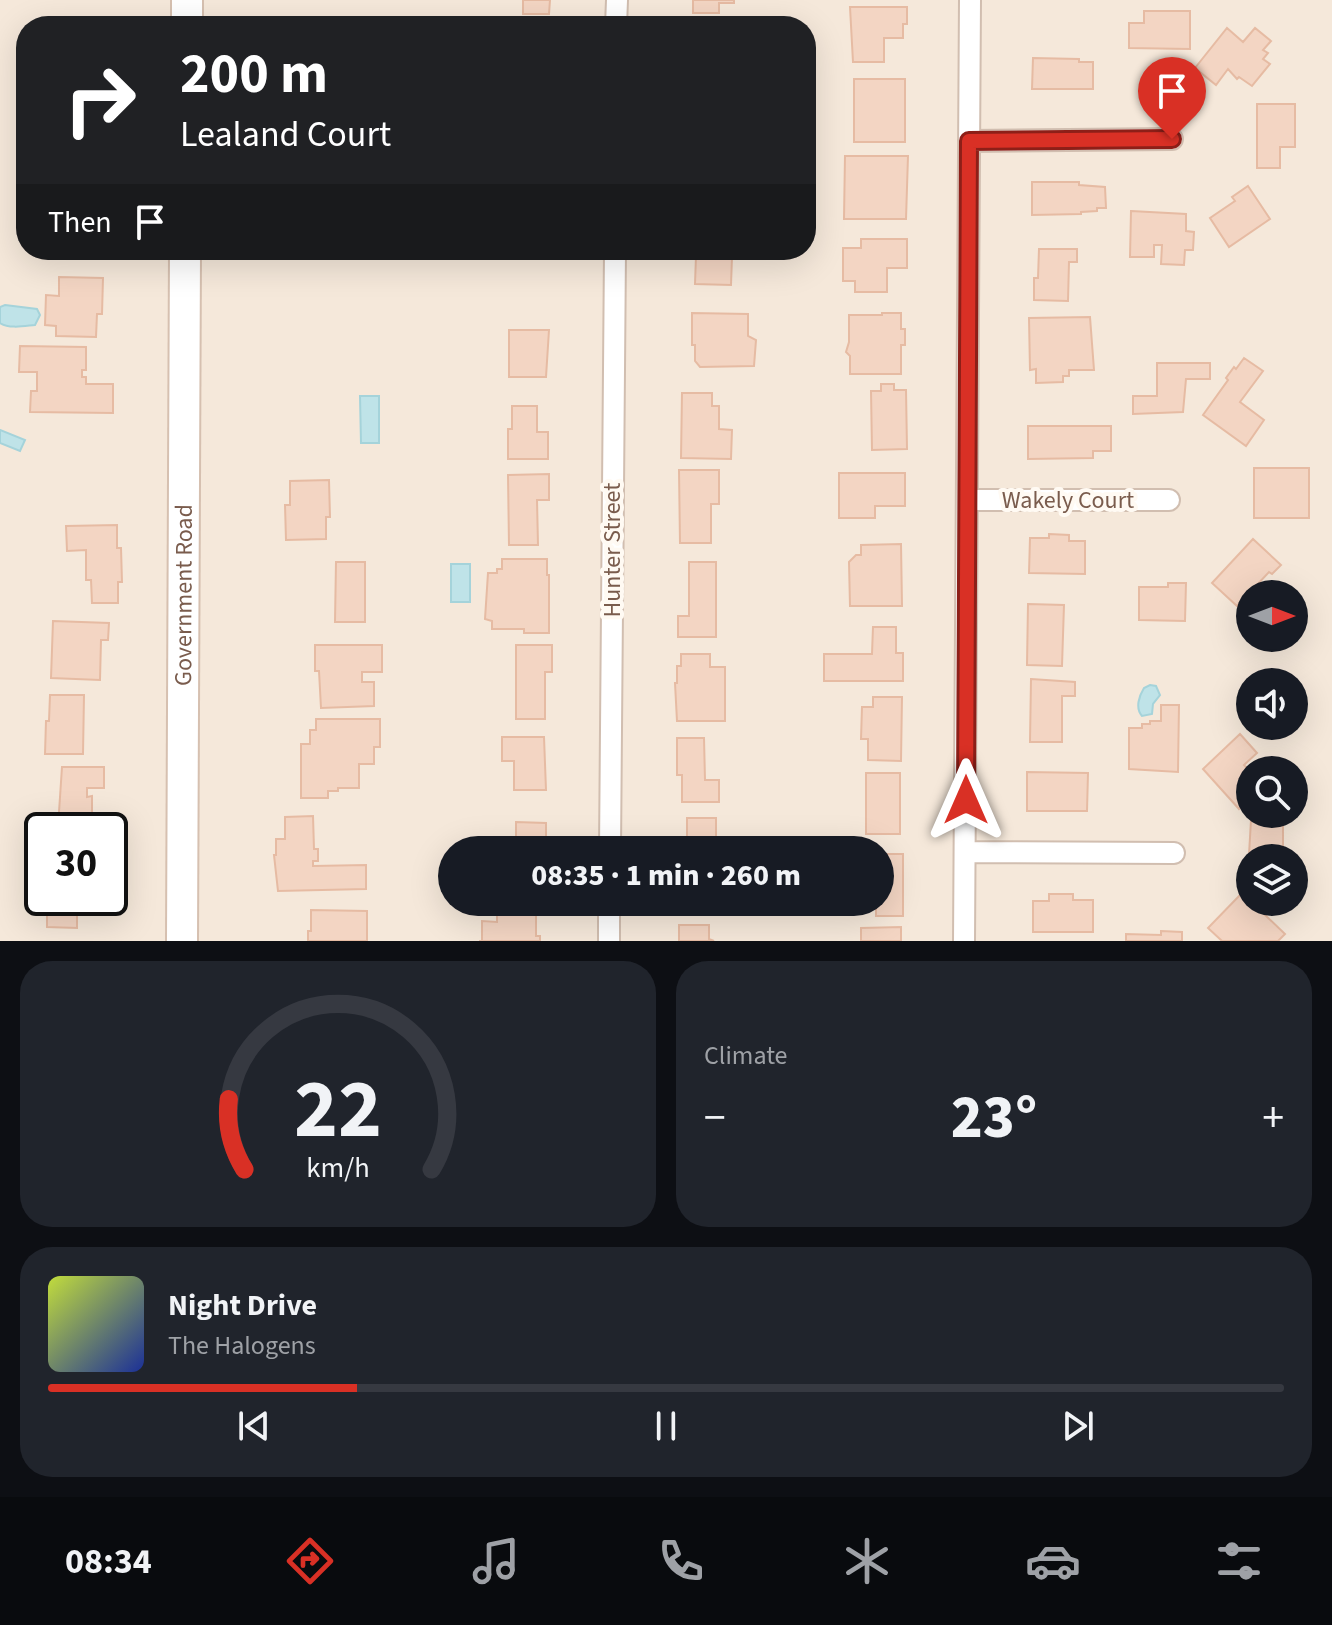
<!DOCTYPE html>
<html lang="en">
<head>
<meta charset="utf-8">
<style>
  :root { --surface:#171b24; --page:#20242c; --text:#f1f3f6; --muted:#9ea1a6; --line:#363941; --accent:#d93025 }
  body { margin:0; font-family:"Source Sans 3",sans-serif; background:var(--page); color:var(--text); height:100vh; display:flex; flex-direction:column; font-size:30px; white-space:nowrap }
  * { box-sizing:border-box; margin:0 }
  p { font-size:26px; color:var(--muted) }
  .icon { flex:none; width:44px; height:44px; fill:none; stroke:currentColor; stroke-width:2; stroke-linecap:round; stroke-linejoin:round }
  .map { position:relative; height:941px; overflow:hidden }
  .side { display:flex; flex-direction:column; gap:20px; padding:20px; background:#0d0f14; flex:1 }
  .side>* { flex:none }
  .guide { position:absolute; left:16px; top:16px; width:800px; height:244px; border-radius:32px; box-shadow:0 8px 32px #0002; background:#202124; color:#fff; overflow:hidden }
  .needle { width:52px; rotate:90deg }
  .fabs { position:absolute; left:1236px; top:580px; display:grid; gap:16px }
  .fabs a { display:grid; place-items:center; width:72px; height:72px; border-radius:50%; background:var(--surface); box-shadow:0 8px 32px #0002; font-size:40px }
  .speed { position:absolute; left:24px; top:812px; display:flex; gap:16px; font-size:40px; font-weight:700; text-align:center }
  .speed>* { display:grid; place-content:center; width:104px; height:104px; border-radius:50%; background:var(--surface); box-shadow:0 8px 32px #0002; line-height:1 }
  .speed .limit { border:4px solid #111; border-radius:12px; background:#fff; color:#111 }
  .pin { position:absolute; display:grid; place-items:center; width:68px; height:68px; color:#fff; margin:-82px -34px; border-radius:50% 50% 50% 0; rotate:-45deg; box-shadow:0 0 8px #0007 }
  .pin .icon { rotate:45deg }
  .me { position:absolute; width:88px; margin:-44px; rotate:0deg; stroke-linejoin:round; filter:drop-shadow(0 0 6px #0008) }
  .turn { display:flex; align-items:center; gap:28px; height:168px; padding:0 32px; font-size:36px }
  .turn .icon { width:104px; height:104px; stroke-width:2.5 }
  .turn b { display:block; font-size:56px; line-height:68px }
  .then { display:flex; align-items:center; height:76px; padding:0 32px; background:#0003; gap:16px; font-size:30px }
  .big { font-size:60px; font-weight:800; line-height:1.1 }
  .side .widget { flex:1; display:flex; flex-direction:column; justify-content:center; gap:12px; min-width:0; padding:0 28px; border-radius:32px; background:var(--page) }
  .side .dial { align-items:center; gap:0 }
  .dial svg { height:208px; overflow:visible; fill:none; stroke:var(--line); stroke-width:7; stroke-linecap:round; text-anchor:middle }
  .dial text { fill:var(--text); stroke:none }
  .song { display:flex; align-items:center; gap:24px }
  .cover { width:96px; height:96px; border-radius:12px; background:linear-gradient(135deg,hsl(70 70% 55%),hsl(230 70% 35%)) }
  .played { height:8px; border-radius:4px; background:linear-gradient(90deg,var(--accent) 25%,var(--line) 25%) }
  .keys { display:flex; justify-content:space-around; direction:ltr }
  .heat { display:flex; justify-content:space-between; align-items:center; font-size:44px; direction:ltr }
  .side .tiles { flex:1; display:grid; gap:20px; grid-template-columns:1fr 1fr }
  .widget:last-child { grid-column:span 2 }
  .trip { position:absolute; left:438px; top:836px; width:456px; height:80px; border-radius:40px; background:var(--surface); box-shadow:0 8px 32px #0002; font-weight:800; line-height:80px; text-align:center }
  .tabs { display:flex; height:128px; justify-content:space-around; align-items:center; background:#090b0e; color:var(--muted) }
  .tabs .icon { width:56px; height:56px }
  .tabs .selected { color:var(--accent) }
  .tabs b { font-size:36px; color:var(--text) }
  .map>svg:first-child { display:block }
  .residential { fill:#f5e8da; fill-rule:evenodd }
  .water { fill:#bfe3e8; stroke:#a5d3da; stroke-width:2 }
  .building { fill:#f3d5c3; stroke:#e6bba3; stroke-width:2 }
  .lines { fill:none; stroke-linecap:round; stroke-linejoin:round }
  .street-casing { stroke:#d1beb0; stroke-width:24 }
  .secondary-casing { stroke:#d6c0b0; stroke-width:34 }
  .street { stroke:#fff; stroke-width:20 }
  .secondary { stroke:#fff; stroke-width:30 }
  .route-casing { stroke:#8d1f18; stroke-width:20 }
  .route { stroke:#d93025; stroke-width:14 }
  .labels { text-anchor:middle; stroke-width:8; stroke-linejoin:round; paint-order:stroke }
  .street-label { font-size:24px; fill:#7a5c4d; stroke:#fffaf3 }
</style>
</head>
<body>
<div class="map">
<svg width="1332" height="941" viewBox="0 0 1332 941">
  <rect width="100%" height="100%" fill="#fdf6ec"/>
  <path class="residential" d="M0,0H1332V941H0ZM26,26H806V250H26ZM1250,594H1294V638H1250ZM1250,682H1294V726H1250ZM1250,770H1294V814H1250ZM42,830H110V898H42ZM452,850H880V902H452ZM1250,858H1294V902H1250Z"/>
  <path class="water" d="M5,305L37,309L40,315L35,325C24,326 10,329 0,323V307Z
    M360,396H379V443H361Z
    M0,430L25,440L20,451L0,443Z
    M451,564H470V602H451Z
    M1150,685L1156,686L1160,695L1153,704L1152,714L1142,716C1135,708 1139,696 1144,688Z"/>
  <path class="building" d="M523,0H550L549,14H523Z
    M693,0H734V3H719V13H693Z
    M850,7H907V24H903V38H884V62H853Z
    M1144,11H1190V49L1129,48V23H1144Z
    M1227,28L1243,42L1255,28L1271,41L1263,50L1268,53L1263,59L1270,64L1252,86L1239,77L1237,79L1228,69L1216,85L1195,68Z
    M1033,58L1079,59V62H1093V89H1032Z
    M854,79H905V142H854Z
    M1257,104H1295V147H1280V168H1257Z
    M845,156H908L906,219H844Z
    M1032,182H1079V185L1105,187L1106,208H1097V211L1081,212V214L1032,215Z
    M1248,186L1270,219L1229,247L1210,218L1235,201L1232,197Z
    M1131,211L1186,214V231L1194,232L1193,250H1185L1184,265L1161,264L1162,245H1154V257H1130Z
    M861,239H907V268H887V292H855V281H843V248H861Z
    M1039,249H1077V262H1069L1068,301L1034,300V278H1038Z
    M692,250H741V257H732L731,285L695,284L696,256H692Z
    M59,277L103,278L102,314H97L96,337L56,336V326L45,325L46,295L59,296Z
    M692,313L748,314V336L756,340L754,366L700,367L695,361V345H692Z
    M882,313H901V329H905V345H901V374H850V356L846,352L849,342V315H882Z
    M1090,317L1094,370H1069V376H1063V382L1036,383V369L1030,370L1029,318Z
    M509,330H549L546,377H509Z
    M20,346L86,347V370H82V377H86V384H113V413L30,412L31,391H37V372H19Z
    M1244,358L1263,371L1240,402L1264,420L1246,446L1203,415L1228,380L1226,378L1234,367L1236,369Z
    M1157,363H1210V379H1186L1183,412L1133,414V396H1157Z
    M881,384H894V390H906L907,449L872,450L871,391H881Z
    M682,393H712V406H719V429L732,430L731,459L681,458Z
    M512,406H537V432H548V459H508V429H512Z
    M1028,426H1111V451H1093V458L1028,459Z
    M1254,468H1309V518H1254Z
    M679,470H719V504H711V543H680Z
    M839,473H905V506H875V518H839Z
    M549,474V500H537L538,545H509L508,475Z
    M329,480L330,517H326V539L286,540L285,505H290V481Z
    M117,525V548H121L122,582H118V603H92L91,580H86V550L67,551L66,526Z
    M1049,534L1069,535V541H1085V574L1029,573L1030,538H1049Z
    M1253,539L1281,565L1272,574L1269,572L1237,606L1212,583Z
    M901,544L902,606H850L849,562L856,555H861V545Z
    M502,559H547V575H549V633H524V629H492V621L485,619L488,573H497V569H502Z
    M336,562H365V622H335Z
    M689,562H716V637H678V616H689Z
    M1168,583H1186L1185,621L1139,620V587H1168Z
    M1028,604L1064,605L1062,666L1027,665Z
    M53,621L109,623L108,640H101L100,680L51,678Z
    M873,627H896V653H903V681H824V654H872Z
    M315,645H382V672H362V682H374V706L321,708L319,671H315Z
    M516,645H552V672H545V719H516Z
    M681,654H710V667H725V721H677L675,683H677V666H681Z
    M1031,679L1075,682V696H1062V742H1030Z
    M50,695H84L83,754H45L46,721H49Z
    M873,697H902L901,761L868,760V739H861L862,707H873Z
    M1161,705H1179L1178,772L1129,769V728H1142V724H1150V721H1161Z
    M316,719H380V747H374V764H359V788H338V791H328V798H301V744H310V730H316Z
    M1240,734L1257,753L1244,765L1250,771V799L1239,809L1203,769Z
    M502,737H544L546,790H514V761H502Z
    M677,738H704L705,780H719V802H682V775H677Z
    M62,767H104V788H87V797L92,796V830H42V848H39V827H58Z
    M1027,772L1088,773L1087,811H1027Z
    M866,773H900V834H866Z
    M313,816L314,849H318V861H313V866L366,865V889L278,891L274,855H276V839H285V817Z
    M687,818H716V850H687Z
    M1251,820H1283V858H1250L1248,872Z
    M516,822L546,823V850H516Z
    M880,854H903V916H876V907H856V902H880Z
    M39,872H42V898H83V906H77V928L47,927V898H38Z
    M1242,893L1285,934L1278,941H1222L1208,928Z
    M1049,894H1073V900H1093V932H1033V901H1049Z
    M497,908H529L528,912H536V936H540V941H479H482V921L497,922Z
    M311,910L367,911V941H308V931H311Z
    M679,925H709V939L714,941H679Z
    M901,927V941H861V928Z
    M1161,931L1182,932V941H1126V934L1161,935Z"/>
  <g class="lines">
    <defs>
      <path id="street" d="M616,26L617,0
        M969,141L1172,139
        M967,500H1169
        M610,850L615,250
        M965,852L1174,853
        M609,941V902
        M964,941L970,0"/>
      <g id="secondary">
        <path d="M187,26V0"/>
        <path id="s1" d="M182,941L185,250"/>
      </g>
    </defs>
    <use href="#street" class="street-casing"/>
    <use href="#secondary" class="secondary-casing"/>
    <use href="#street" class="street"/>
    <use href="#secondary" class="secondary"/>
  </g>
  <g class="lines">
    <defs>
      <path id="route" d="M966,800L969,141L1172,139"/>
    </defs>
    <use href="#route" class="route-casing"/>
    <use href="#route" class="route"/>
  </g>
  <g class="labels">
    <g class="street-label">
      <text x="1068" y="508">Wakely Court</text>
      <text transform="translate(612 550) rotate(-90)" y="8">Hunter Street</text>
      <text dy="8" stroke="none"><textPath href="#s1" startOffset="346">Government Road</textPath></text>
    </g>
  </g>
</svg>
<div class="fabs">
<a><svg class="needle" viewBox="-14 -14 28 28"><path d="M0-13l5 13h-10z" fill="#e53935"/><path d="M0 13l5-13h-10z" fill="#9ea1a6"/></svg></a>
<a><svg class="icon" aria-label="sound" viewBox="0 0 24 24"><path d="M4 9h4l5-4v14l-5-4H4zM17 9q2 3 0 6"/></svg></a>
<a><svg class="icon" aria-label="search" viewBox="0 0 24 24"><circle cx="10" cy="10" r="6"/><path d="M15 15l6 6"/></svg></a>
<a><svg class="icon" aria-label="layers" viewBox="0 0 24 24"><path d="M12 4l9 5-9 5-9-5zM3 14l9 5 9-5"/></svg></a>
</div>
<div class="speed"><div class="limit">30</div></div>
<div class="pin" style="left:1172px;top:139px;background:#d93025"><svg class="icon" aria-label="arrive" viewBox="0 0 24 24"><path d="M6 21V4h12l-3 4 3 4H6"/></svg></div>
<svg class="me" style="left:966px;top:800px" viewBox="-20 -20 40 40"><path d="M0-17L14 15 0 8-14 15z" fill="#d93025" stroke="#fff" stroke-width="4"/></svg>
<div class="trip">08:35 · 1 min · 260 m</div>
<div class="guide">
<div class="turn"><svg class="icon" aria-label="right" viewBox="0 0 24 24"><path d="M7 20v-9h11M14 6l5 5-5 5"/></svg><div><b>200 m</b>Lealand Court</div></div>
<div class="then">Then<svg class="icon" aria-label="arrive" viewBox="0 0 24 24"><path d="M6 21V4h12l-3 4 3 4H6"/></svg></div>
</div>
</div>
<section class="side">
<div class="tiles">
<div class="widget dial"><svg viewBox="0 0 100 80">
<path d="M14 69A42 42 0 1 1 86 69"/>
<path d="M14 69A42 42 0 0 1 8 42" stroke="#d93025"/>
<text x="50" y="56" font-size="32" font-weight="700">22</text>
<text x="50" y="72" font-size="11">km/h</text>
</svg></div>
<div class="widget"><p>Climate</p>
<div class="heat"><a>−</a><b class="big">23°</b><a>+</a></div>
</div>
<div class="widget">
<div class="song"><i class="cover"></i><div><b>Night Drive</b><p>The Halogens</p></div></div>
<div class="played"></div>
<div class="keys"><svg class="icon" aria-label="previous" viewBox="0 0 24 24"><path d="M18 5L8 12l10 7zM5 5v14"/></svg><svg class="icon" aria-label="pause" viewBox="0 0 24 24"><path d="M8 5v14M16 5v14"/></svg><svg class="icon" aria-label="next" viewBox="0 0 24 24"><path d="M6 5l10 7-10 7zM19 5v14"/></svg></div>
</div>
</div>
</section>
<nav class="tabs">
<b>08:34</b>
<svg class="icon selected" aria-label="directions" viewBox="0 0 24 24"><path d="M12 3l9 9-9 9-9-9zM9 14v-3h6M13 9l2 2-2 2"/></svg>
<svg class="icon" aria-label="music" viewBox="0 0 24 24"><path d="M9 18V5l10-2v13"/><circle cx="6" cy="18" r="3"/><circle cx="16" cy="16" r="3"/></svg>
<svg class="icon" aria-label="phone" viewBox="0 0 24 24"><path d="M5 4h4l2 5-3 2q2 4 5 5l2-3 5 2v4C11 20 4 13 5 4z"/></svg>
<svg class="icon" aria-label="climate" viewBox="0 0 24 24"><path d="M12 3v18M4 7l16 10M4 17L20 7"/></svg>
<svg class="icon" aria-label="car" viewBox="0 0 24 24"><path d="M5 17H2v-5l4-1 3-4h7l3 4 3 1v5h-3M9 17h6M6 11h13"/><circle cx="7" cy="17" r="2"/><circle cx="17" cy="17" r="2"/></svg>
<svg class="icon" aria-label="filters" viewBox="0 0 24 24"><path d="M4 7h16M4 17h16"/><circle cx="9" cy="7" r="2"/><circle cx="15" cy="17" r="2"/></svg>
</nav>
</body>
</html>
